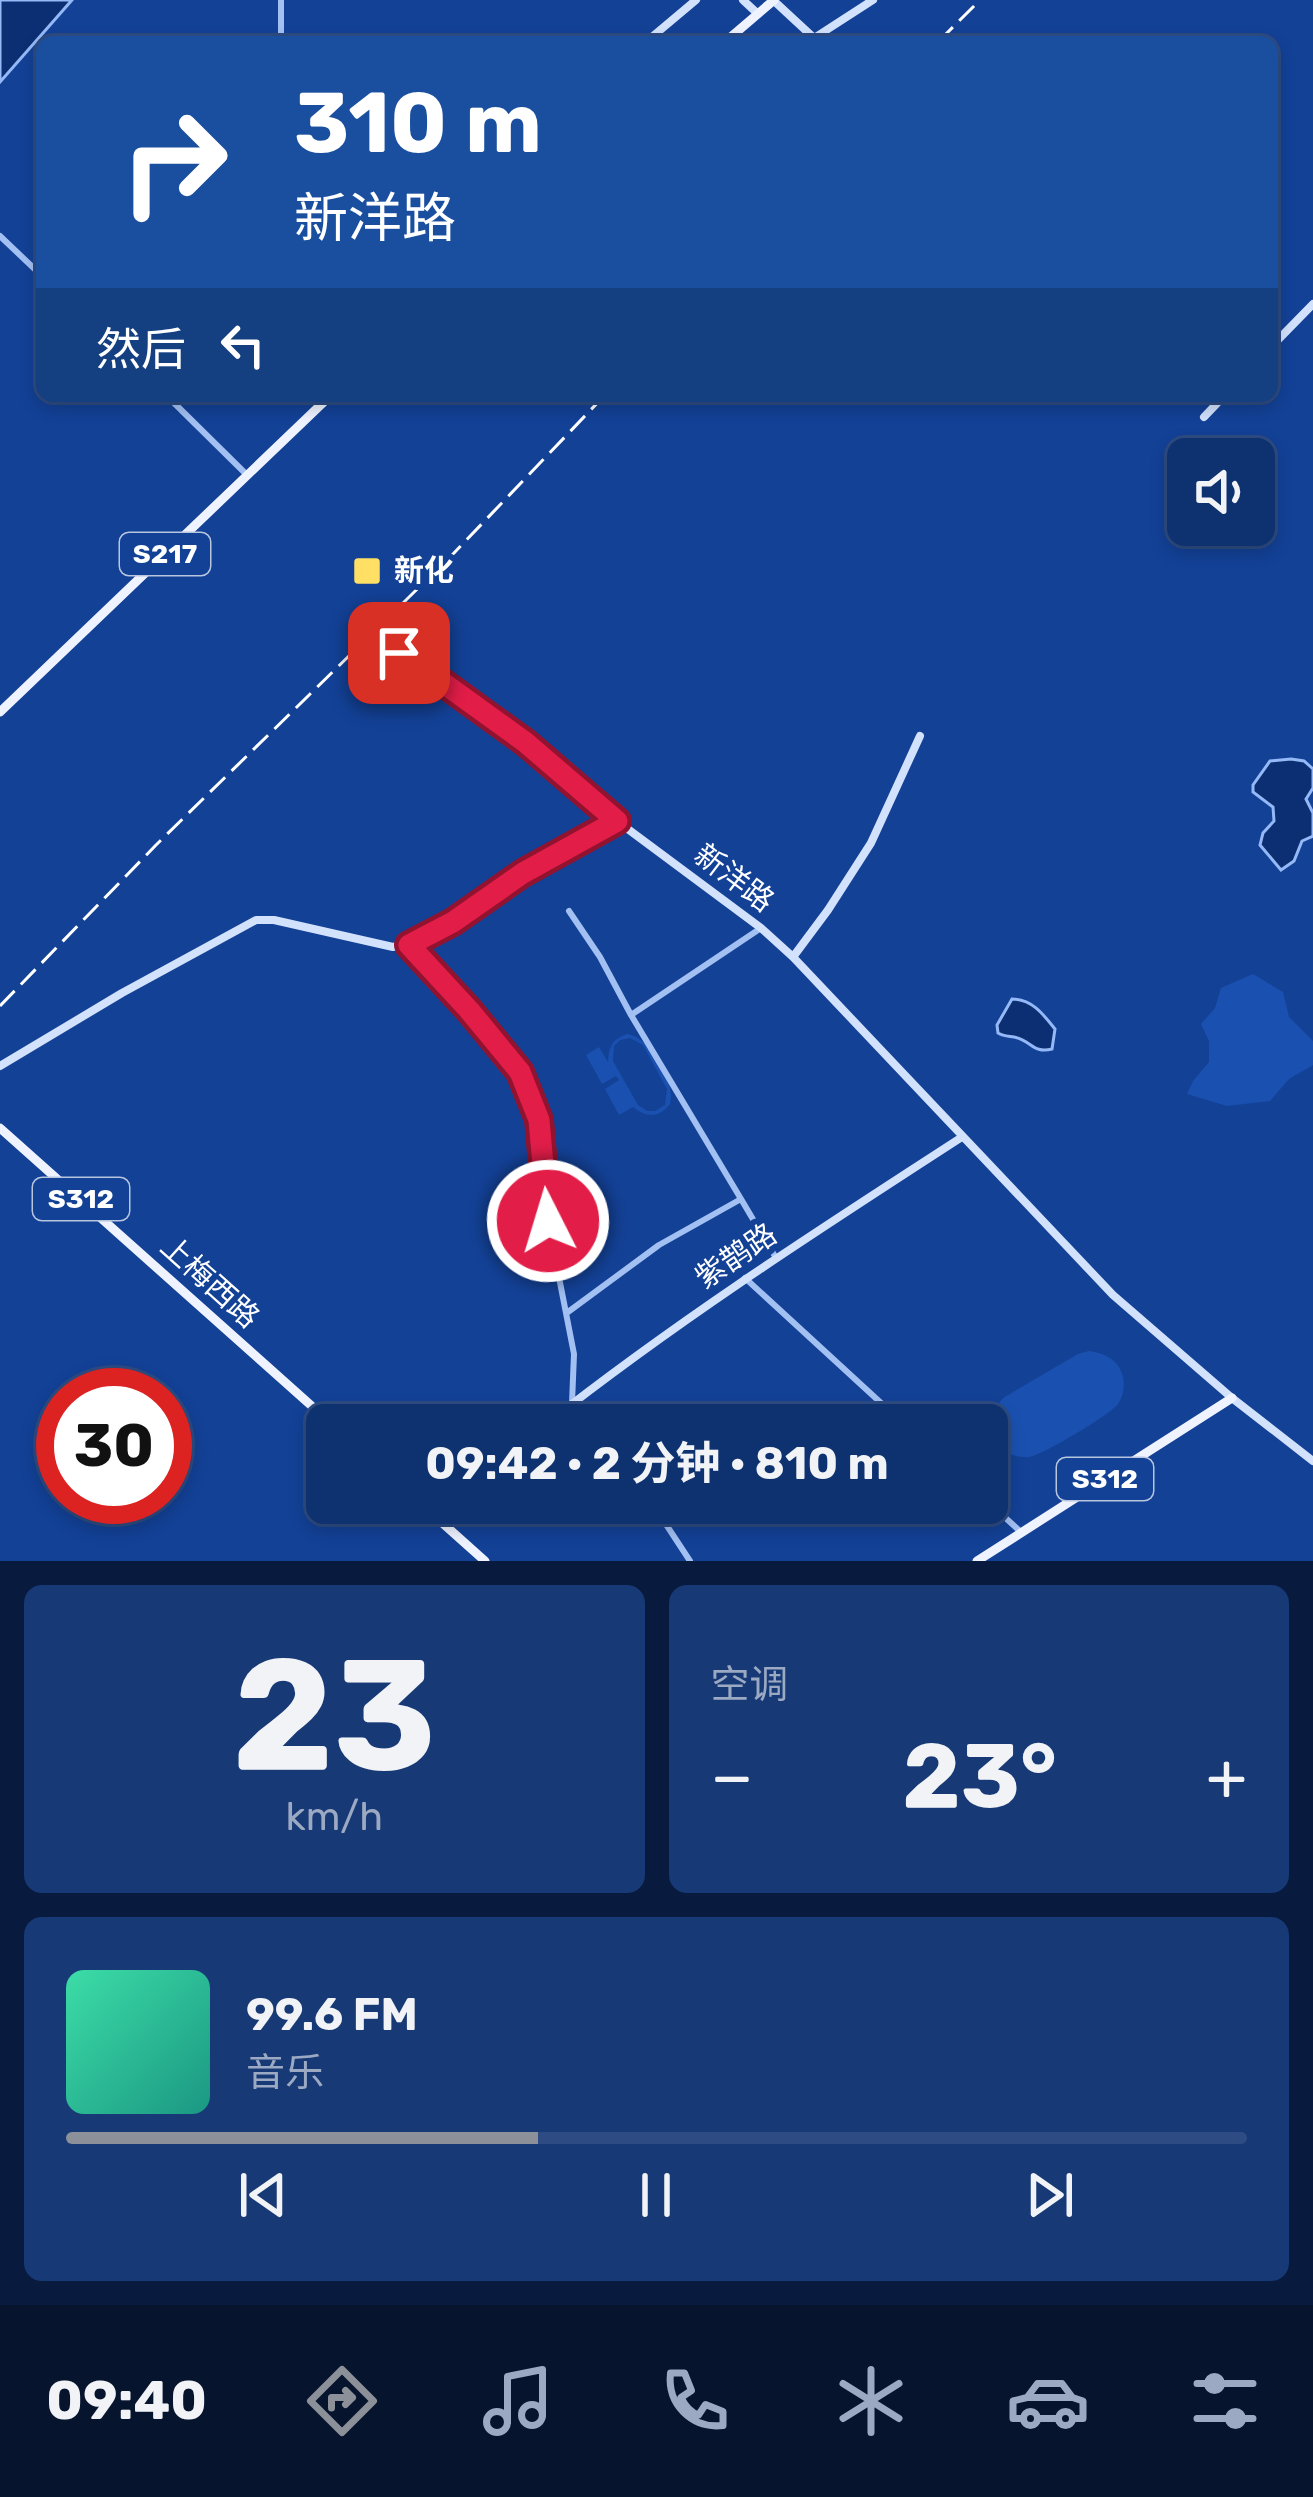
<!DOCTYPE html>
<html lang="zh">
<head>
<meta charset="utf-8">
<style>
  :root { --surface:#0e3170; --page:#173975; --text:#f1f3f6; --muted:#9ba9c3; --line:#2e4c83; --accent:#8c9099 }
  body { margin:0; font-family:Rubik,"Noto Sans SC",sans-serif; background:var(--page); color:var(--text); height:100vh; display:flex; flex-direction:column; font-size:45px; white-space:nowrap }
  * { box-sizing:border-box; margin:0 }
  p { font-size:39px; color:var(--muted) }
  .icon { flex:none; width:66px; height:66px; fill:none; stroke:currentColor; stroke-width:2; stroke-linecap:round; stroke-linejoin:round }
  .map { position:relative; height:1561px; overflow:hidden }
  .details { display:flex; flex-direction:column; gap:24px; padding:24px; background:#081b3e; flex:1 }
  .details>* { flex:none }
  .top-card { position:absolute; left:36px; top:36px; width:1242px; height:366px; border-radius:18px; box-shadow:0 6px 18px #0003,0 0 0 3px var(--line); background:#1a4fa0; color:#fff; overflow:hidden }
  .controls { position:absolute; left:1167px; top:438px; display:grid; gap:24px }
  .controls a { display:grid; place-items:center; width:108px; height:108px; border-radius:18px; background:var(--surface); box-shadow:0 6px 18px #0003,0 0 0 3px var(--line); font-size:60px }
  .speed { position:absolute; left:36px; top:1368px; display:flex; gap:24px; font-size:60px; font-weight:700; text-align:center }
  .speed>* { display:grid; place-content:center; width:156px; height:156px; border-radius:50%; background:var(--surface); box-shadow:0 6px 18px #0003,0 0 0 3px var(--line); line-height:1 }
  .speed .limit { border:18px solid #d22; background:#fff; color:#111 }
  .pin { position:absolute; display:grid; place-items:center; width:102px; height:102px; color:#fff; margin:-51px; border-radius:24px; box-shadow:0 6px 18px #0006 }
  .me { position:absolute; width:132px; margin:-66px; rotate:355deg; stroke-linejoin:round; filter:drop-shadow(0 0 9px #0008) }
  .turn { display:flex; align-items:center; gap:42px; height:252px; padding:0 60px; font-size:54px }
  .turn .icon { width:156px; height:156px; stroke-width:2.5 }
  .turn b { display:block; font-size:84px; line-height:102px }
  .then { display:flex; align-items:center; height:114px; padding:0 60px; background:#0003; gap:24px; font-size:45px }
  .big { font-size:90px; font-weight:700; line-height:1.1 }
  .details .tile { flex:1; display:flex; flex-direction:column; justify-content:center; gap:18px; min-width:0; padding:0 42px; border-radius:18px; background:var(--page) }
  .details .dial { align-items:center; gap:0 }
  .dial b { font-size:156px; line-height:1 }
  .song { display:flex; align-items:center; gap:36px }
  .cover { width:144px; height:144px; border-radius:18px; background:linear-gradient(135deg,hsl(160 70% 55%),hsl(170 70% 35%)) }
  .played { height:12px; border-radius:6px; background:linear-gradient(90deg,var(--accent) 40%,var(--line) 40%) }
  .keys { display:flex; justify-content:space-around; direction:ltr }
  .heat { display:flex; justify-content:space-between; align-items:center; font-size:66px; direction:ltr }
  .details .tiles { flex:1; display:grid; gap:24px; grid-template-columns:1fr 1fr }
  .tile:last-child { grid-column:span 2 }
  .trip { position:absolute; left:306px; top:1404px; width:702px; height:120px; border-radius:18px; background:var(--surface); box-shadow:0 6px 18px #0003,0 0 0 3px var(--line); font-weight:700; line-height:120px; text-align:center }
  .tab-bar { display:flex; height:192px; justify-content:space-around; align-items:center; background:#06142d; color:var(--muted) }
  .tab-bar .icon { width:84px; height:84px }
  .tab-bar .active { color:var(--accent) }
  .tab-bar b { font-size:54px; color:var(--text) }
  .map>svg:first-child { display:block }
  .green { fill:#1a51b0; fill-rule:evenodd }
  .water { fill:#0b2f72; stroke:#94b9f6; stroke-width:3 }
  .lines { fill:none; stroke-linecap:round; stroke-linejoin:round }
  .street { stroke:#a3c0f3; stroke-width:6 }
  .secondary { stroke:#d2e1fc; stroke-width:8 }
  .primary { stroke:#eef3ff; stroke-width:9 }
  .rail { stroke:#fff; stroke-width:3; stroke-dasharray:21 9; stroke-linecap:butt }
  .route-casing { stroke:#92132f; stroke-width:30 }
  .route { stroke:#e11d48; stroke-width:21 }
  .poi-dot { fill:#ffdf64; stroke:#134196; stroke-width:4.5 }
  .labels { text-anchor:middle; stroke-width:12; stroke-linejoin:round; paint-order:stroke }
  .shield { fill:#134196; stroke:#b8c6e0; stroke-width:3 }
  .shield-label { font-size:27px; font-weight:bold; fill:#fff }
  .poi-label { font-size:30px; font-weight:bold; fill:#fff; stroke:#134196; text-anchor:start }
  .street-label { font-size:30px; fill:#fff; stroke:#134196 }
</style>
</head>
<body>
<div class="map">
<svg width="1313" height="1561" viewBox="0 0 1313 1561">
  <rect width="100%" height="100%" fill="#134196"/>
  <path class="green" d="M1253,974L1283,992L1289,1017L1313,1041V1065L1289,1079L1270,1101L1227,1106L1187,1094L1193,1081L1209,1062V1041L1201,1024L1215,1008L1221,988Z
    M627,1034C651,1037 676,1082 670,1104C659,1118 647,1118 633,1107L619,1115L605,1089L619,1080L616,1076L602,1084L586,1055L599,1047L608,1062C609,1047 612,1039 627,1034ZM630,1038L643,1045L667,1089L665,1105L655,1111H647L638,1105L613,1061L614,1046L620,1040Z
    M1089,1351C1105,1353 1119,1360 1123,1377C1125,1387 1123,1397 1118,1404C1111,1414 1041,1456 1029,1457C994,1460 983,1421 1003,1398L1078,1354Z"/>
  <path class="water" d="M0,0H72L0,82Z
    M1291,759L1304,761L1313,769V788L1306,799L1313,813V836L1302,841L1294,861L1281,870L1260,845L1263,833L1274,821L1273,807L1253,792V785L1270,761Z
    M1012,999C1032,999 1043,1014 1055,1029L1052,1049C1033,1054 1031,1040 1014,1037C1008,1036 1003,1036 998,1033L997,1025Z"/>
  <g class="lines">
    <path class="street" d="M281,42V0
      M0,236L42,276
      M167,396L247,475
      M369,674C380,663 389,650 406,656L525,742L617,821
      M569,911L600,957L631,1015
      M409,945L468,1010L520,1072L539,1120L548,1221L574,1354L572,1403L576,1425
      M741,1199L776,1258
      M745,1278L905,1425
      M568,1312L659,1245L741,1199L631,1015L761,928
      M987,1501L1022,1533
      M652,1503L690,1561"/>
    <path class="secondary" d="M743,0L758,14
      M773,0L814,38
      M646,42L696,0
      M808,42L873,0
      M1272,346L1313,304
      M1204,417L1224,396
      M793,957L828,910L871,843L920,736
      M0,1066L122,993L256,920H274L393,947C443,939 483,897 525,872C555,854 587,838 617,821L761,928L793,957L1113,1295L1232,1398L1313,1461
      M545,1425C678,1320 820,1229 962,1137
      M432,1514L446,1503"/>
    <path class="primary" d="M725,42L774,0
      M0,712L330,396
      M0,1128L333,1425
      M420,1503L485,1561
      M977,1561L1232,1398"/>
    <path class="rail" d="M938,42L980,0
      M0,1006L156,845L454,553L604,396"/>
  </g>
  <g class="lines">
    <defs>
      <path id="route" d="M399,653L406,656L525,742L617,821L523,873L453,922L409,945L469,1010L520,1072L539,1120L548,1221"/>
    </defs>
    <use href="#route" class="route-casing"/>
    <use href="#route" class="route"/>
  </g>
  <rect class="poi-dot" x="352" y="556" width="30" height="30" rx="6"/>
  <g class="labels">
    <g class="shield">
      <rect x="120" y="533" width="90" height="42" rx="9"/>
      <rect x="33" y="1178" width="96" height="42" rx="9"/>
      <rect x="1057" y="1458" width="96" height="42" rx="9"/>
    </g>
    <g class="shield-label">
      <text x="165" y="563">S217</text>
      <text x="81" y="1208">S312</text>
      <text x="1105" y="1488">S312</text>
    </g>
    <g class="poi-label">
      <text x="394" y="581">新化</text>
    </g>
    <g class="street-label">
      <text transform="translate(734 878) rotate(37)" y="10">新洋路</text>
      <text transform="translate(736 1256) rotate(-34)" y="10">紫鹊路</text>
      <text transform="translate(210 1282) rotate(42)" y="10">上梅西路</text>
    </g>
  </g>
</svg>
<div class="controls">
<a><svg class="icon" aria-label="sound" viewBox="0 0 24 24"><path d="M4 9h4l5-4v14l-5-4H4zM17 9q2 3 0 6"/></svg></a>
</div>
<div class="speed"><div class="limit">30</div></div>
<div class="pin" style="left:399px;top:653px;background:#d93025"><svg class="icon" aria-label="arrive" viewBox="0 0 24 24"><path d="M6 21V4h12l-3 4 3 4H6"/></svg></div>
<svg class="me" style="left:548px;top:1221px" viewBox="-20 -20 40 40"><circle r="17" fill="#e11d48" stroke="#fff" stroke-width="3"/><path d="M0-11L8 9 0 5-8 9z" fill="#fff"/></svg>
<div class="trip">09:42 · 2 分钟 · 810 m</div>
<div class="top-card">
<div class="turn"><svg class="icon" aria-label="right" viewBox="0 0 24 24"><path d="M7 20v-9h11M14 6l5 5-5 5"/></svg><div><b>310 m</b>新洋路</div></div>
<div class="then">然后<svg class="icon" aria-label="left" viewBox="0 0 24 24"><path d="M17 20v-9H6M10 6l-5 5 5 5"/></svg></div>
</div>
</div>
<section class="details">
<div class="tiles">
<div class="tile dial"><b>23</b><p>km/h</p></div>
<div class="tile"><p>空调</p>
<div class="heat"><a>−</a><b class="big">23°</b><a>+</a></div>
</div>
<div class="tile">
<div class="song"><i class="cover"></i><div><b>99.6 FM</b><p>音乐</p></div></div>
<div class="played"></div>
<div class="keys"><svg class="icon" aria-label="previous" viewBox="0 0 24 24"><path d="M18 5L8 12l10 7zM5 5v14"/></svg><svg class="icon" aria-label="pause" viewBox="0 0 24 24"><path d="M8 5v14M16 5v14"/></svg><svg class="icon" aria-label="next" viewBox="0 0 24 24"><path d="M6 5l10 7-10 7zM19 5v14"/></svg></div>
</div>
</div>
</section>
<nav class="tab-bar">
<b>09:40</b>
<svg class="icon active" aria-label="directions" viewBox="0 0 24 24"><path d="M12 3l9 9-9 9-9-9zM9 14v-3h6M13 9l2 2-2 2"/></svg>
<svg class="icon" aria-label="music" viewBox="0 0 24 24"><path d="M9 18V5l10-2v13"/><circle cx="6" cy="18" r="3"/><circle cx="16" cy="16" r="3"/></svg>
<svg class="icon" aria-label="phone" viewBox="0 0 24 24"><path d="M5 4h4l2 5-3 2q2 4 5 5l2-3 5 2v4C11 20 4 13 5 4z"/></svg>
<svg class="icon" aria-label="climate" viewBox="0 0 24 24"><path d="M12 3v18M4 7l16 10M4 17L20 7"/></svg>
<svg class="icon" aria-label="car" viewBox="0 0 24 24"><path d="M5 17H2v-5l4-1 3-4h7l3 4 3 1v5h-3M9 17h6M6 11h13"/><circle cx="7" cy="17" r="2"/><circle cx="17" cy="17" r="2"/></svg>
<svg class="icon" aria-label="filters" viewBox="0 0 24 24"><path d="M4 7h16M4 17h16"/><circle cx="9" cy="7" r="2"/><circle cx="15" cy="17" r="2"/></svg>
</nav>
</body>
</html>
